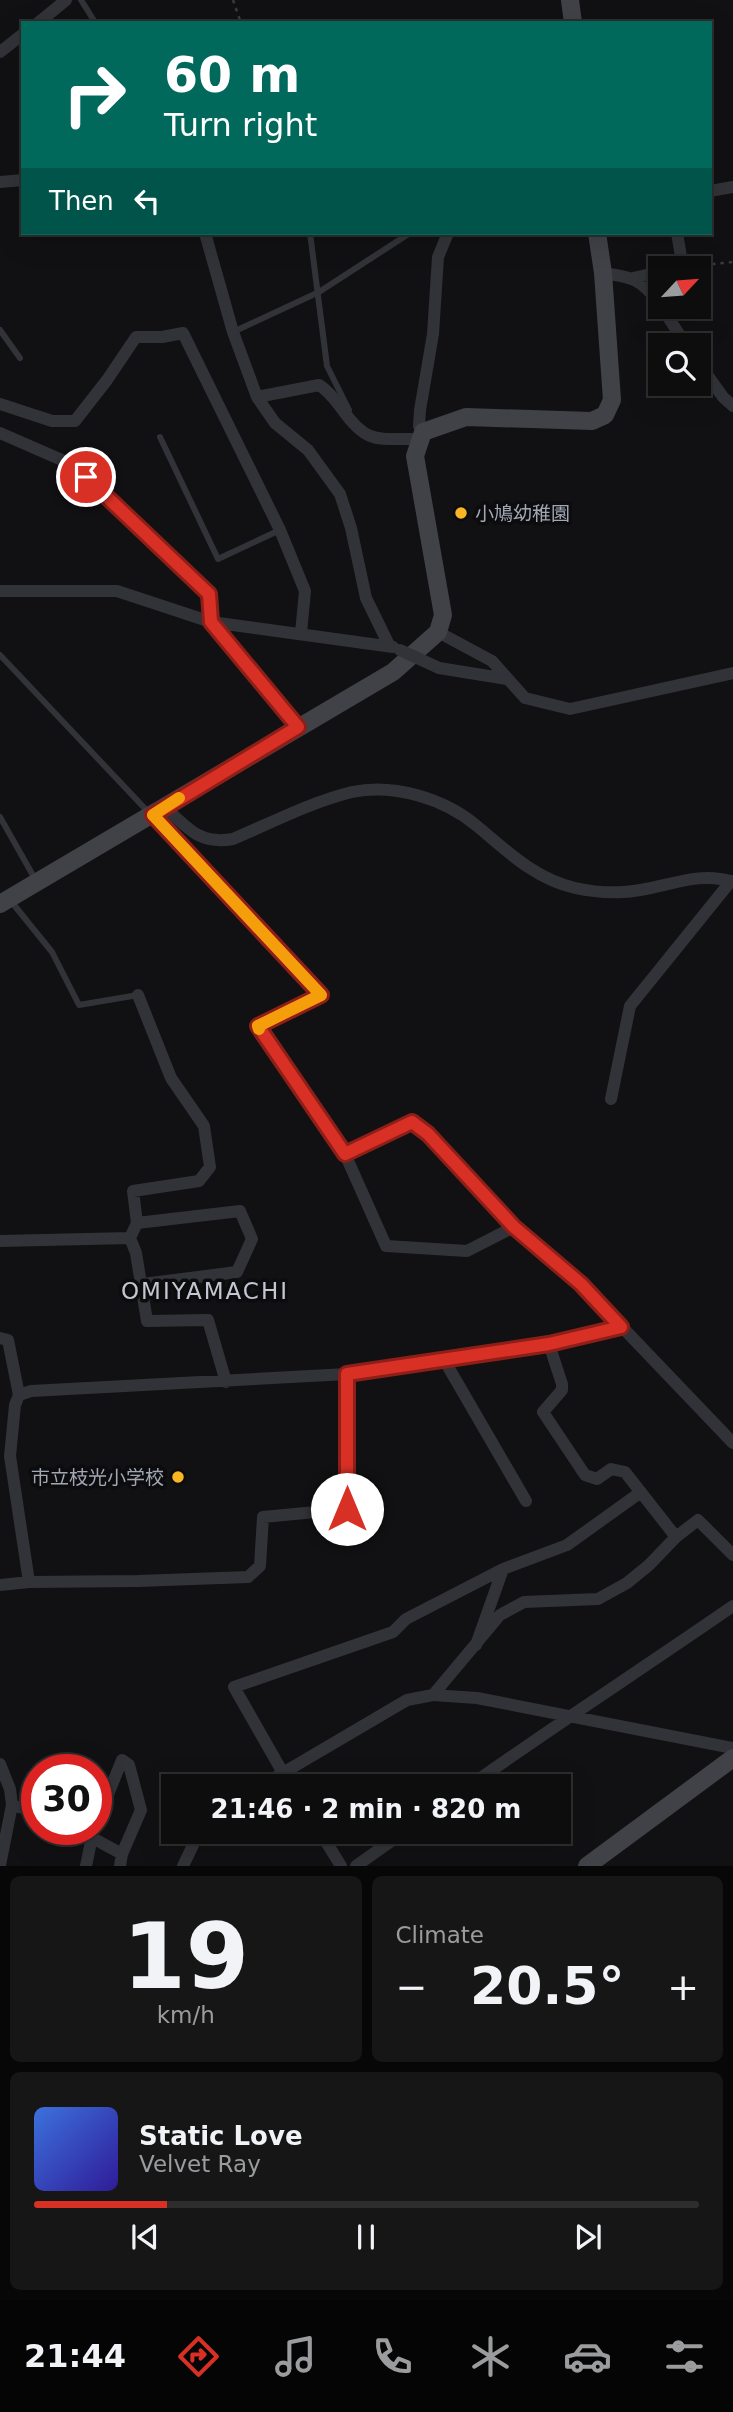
<!DOCTYPE html>
<html lang="en">
<head>
<meta charset="utf-8">
<style>
  :root { --surface:#0d0d0e; --page:#161617; --text:#f1f3f6; --muted:#9a9c9e; --line:#2d2d2e; --accent:#d93025 }
  body { margin:0; font-family:"DejaVu Sans","Noto Sans JP",sans-serif; background:var(--page); color:var(--text); height:100vh; display:flex; flex-direction:column; font-size:26px; white-space:nowrap }
  * { box-sizing:border-box; margin:0 }
  p { font-size:23px; color:var(--muted) }
  .icon { flex:none; width:38px; height:38px; fill:none; stroke:currentColor; stroke-width:2; stroke-linecap:round; stroke-linejoin:round }
  .map { position:relative; height:1866px; overflow:hidden }
  .sheet { display:flex; flex-direction:column; gap:10px; padding:10px; background:#070708; flex:1 }
  .sheet>* { flex:none }
  .hud { position:absolute; left:21px; top:21px; width:691px; height:214px; border-radius:0px; box-shadow:0 7px 28px #0002,0 0 0 2px var(--line); background:#00695c; color:#fff; overflow:hidden }
  .needle { width:46px; rotate:64deg }
  .controls { position:absolute; left:648px; top:256px; display:grid; gap:14px }
  .controls a { display:grid; place-items:center; width:63px; height:63px; border-radius:0px; background:var(--surface); box-shadow:0 7px 28px #0002,0 0 0 2px var(--line); font-size:35px }
  .speed { position:absolute; left:21px; top:1754px; display:flex; gap:14px; font-size:35px; font-weight:700; text-align:center }
  .speed>* { display:grid; place-content:center; width:91px; height:91px; border-radius:50%; background:var(--surface); box-shadow:0 7px 28px #0002,0 0 0 2px var(--line); line-height:1 }
  .speed .limit { border:10px solid #d22; background:#fff; color:#111 }
  .pin { position:absolute; display:grid; place-items:center; width:60px; height:60px; color:#fff; margin:-30px; border:4px solid #fff; border-radius:50%; box-shadow:0 2px 7px #0007 }
  .me { position:absolute; width:77px; margin:-38px; rotate:0deg; stroke-linejoin:round; filter:drop-shadow(0 0 5px #0008) }
  .turn { display:flex; align-items:center; gap:24px; height:147px; padding:0 28px; font-size:32px }
  .turn .icon { width:91px; height:91px; stroke-width:2.5 }
  .turn b { display:block; font-size:49px; line-height:60px }
  .then { display:flex; align-items:center; height:66px; padding:0 28px; background:#0003; gap:14px; font-size:26px }
  .big { font-size:52px; font-weight:600; line-height:1.1 }
  .sheet .tile { flex:1; display:flex; flex-direction:column; justify-content:center; gap:10px; min-width:0; padding:0 24px; border-radius:10px; background:var(--page) }
  .sheet .dial { align-items:center; gap:0 }
  .dial b { font-size:91px; line-height:1 }
  .song { display:flex; align-items:center; gap:21px }
  .cover { width:84px; height:84px; border-radius:10px; background:linear-gradient(135deg,hsl(220 70% 55%),hsl(250 70% 35%)) }
  .played { height:7px; border-radius:4px; background:linear-gradient(90deg,var(--accent) 20%,var(--line) 20%) }
  .keys { display:flex; justify-content:space-around; direction:ltr }
  .heat { display:flex; justify-content:space-between; align-items:center; font-size:38px; direction:ltr }
  .sheet .tiles { flex:1; display:grid; gap:10px; grid-template-columns:1fr 1fr }
  .tile:last-child { grid-column:span 2 }
  .trip { position:absolute; left:161px; top:1774px; width:410px; height:70px; border-radius:0px; background:var(--surface); box-shadow:0 7px 28px #0002,0 0 0 2px var(--line); font-weight:600; line-height:70px; text-align:center }
  .dock { display:flex; height:112px; justify-content:space-around; align-items:center; background:#050506; color:var(--muted) }
  .dock .icon { width:49px; height:49px }
  .dock .current { color:var(--accent) }
  .dock b { font-size:32px; color:var(--text) }
  .map>svg:first-child { display:block }
  .lines { fill:none; stroke-linecap:round; stroke-linejoin:round }
  .path { stroke:#383a3f; stroke-width:2.5; stroke-dasharray:3.5 5; stroke-linecap:butt }
  .lane { stroke:#323338; stroke-width:6 }
  .street { stroke:#323338; stroke-width:12 }
  .secondary { stroke:#404248; stroke-width:18 }
  .street-bridge { stroke:#323338; stroke-width:12 }
  .route-casing { stroke:#8d1f18; stroke-width:18 }
  .route { stroke:#d93025; stroke-width:12 }
  .slow { stroke:#f59e0b; stroke-width:12 }
  .poi-dot { fill:#f8b624; stroke:#0c0c0e; stroke-width:2.5 }
  .labels { text-anchor:middle; stroke-width:7; stroke-linejoin:round; paint-order:stroke }
  .poi-label { font-size:19px; fill:#a2a7b4; stroke:#0c0c0e; text-anchor:start }
  .quarter-label { font-size:23px; letter-spacing:2px; fill:#c3c6d0; stroke:#0c0c0e }
</style>
</head>
<body>
<div class="map">
<svg width="733" height="1866" viewBox="0 0 733 1866">
  <rect width="100%" height="100%" fill="#111113"/>
  <g class="lines">
    <path class="path" d="M233,0L241,23
      M695,266L733,262"/>
    <path class="lane" d="M81,0L93,19
      M310,233L327,366L349,410
      M0,330L20,358
      M233,332L319,292L410,233
      M160,437L218,559L280,530
      M0,655L321,995
      M0,817L35,879
      M10,900L52,952L79,1005L138,995"/>
    <path class="street" d="M38,23L66,0
      M0,52L23,34
      M0,182L23,180
      M710,191L733,187
      M205,233L233,332L257,397L275,423L308,450L340,494L351,528L366,598L389,645
      M677,233L683,268
      M603,273C632,277 642,279 660,305
      M633,278L660,272
      M661,306L686,345
      M698,362L723,397L733,406
      M257,397L319,385C329,391 335,400 342,409C368,446 378,438 420,439
      M0,404L52,421H75L107,380L136,337H162L183,333L280,530L305,591L301,633
      M423,432L419,426L420,410L433,334L438,257L448,233
      M0,433L71,464L100,489L209,594L211,622L298,727
      M0,591H117L211,622L393,647
      M438,632L492,661L525,698L570,709L733,673
      M439,668L507,679
      M165,807C187,828 200,845 233,839C271,823 311,802 352,792C394,783 445,799 477,826C507,851 535,879 575,888C589,891 608,893 623,892C660,891 696,869 733,882
      M138,995L171,1078L204,1126L210,1167L199,1181L133,1191L137,1223L130,1238L136,1253L147,1321L208,1320L226,1382
      M321,995L258,1026L345,1154L386,1246L467,1251L514,1227
      M611,1099L630,1006L731,881
      M345,1154L412,1122L428,1134L514,1227L581,1284L733,1443
      M137,1223L240,1211L252,1239L237,1272L143,1284
      M0,1241L130,1238
      M0,1338L8,1340L19,1395L15,1405L10,1456L29,1582
      M549,1344L562,1384V1390L543,1412L585,1475L597,1479L611,1469L625,1472L676,1537
      M443,1358L526,1501
      M19,1395L31,1391L347,1374L549,1344L621,1327
      M503,1569L567,1545L641,1492
      M0,1585L29,1582L138,1581L248,1577L260,1566L263,1517L347,1509V1374
      M433,1695L500,1615L524,1602L598,1599L627,1583L649,1565L676,1537L698,1520L733,1555
      M0,1764L10,1789L12,1805L0,1865
      M259,1787L407,1700L433,1695L477,1698L733,1748
      M291,1787L234,1687L393,1632L406,1619L503,1569L476,1645
      M468,1787C555,1725 645,1667 733,1606
      M12,1805L37,1812
      M96,1824L122,1760L129,1765L141,1810L122,1854L120,1866
      M76,1829L122,1854
      M320,1832L341,1866
      M86,1866L93,1832
      M183,1866L194,1843L203,1832
      M356,1866L404,1832"/>
    <path class="secondary" d="M570,0L573,23
      M0,904L393,672L438,632L443,615L415,456L423,432L466,417L592,421L605,415L612,400L603,273L597,233
      M587,1866L733,1758"/>
    <path class="street-bridge" d="M400,650L439,668"/>
  </g>
  <g class="lines">
    <defs>
      <path id="route" d="M86,477L209,594L211,622L298,727L153,815L321,995L258,1026L345,1154L412,1122L428,1134L514,1227L581,1284L621,1327L549,1344L347,1374V1509"/>
    </defs>
    <use href="#route" class="route-casing"/>
    <use href="#route" class="route"/>
    <path class="slow" d="M179,798L153,815L321,995L258,1026L259,1029"/>
  </g>
  <g class="poi-dot">
    <circle cx="461" cy="513" r="7"/>
    <circle cx="178" cy="1477" r="7"/>
  </g>
  <g class="labels">
    <g class="poi-label">
      <text x="475" y="520">小鳩幼稚園</text>
      <text x="164" y="1484" text-anchor="end">市立枝光小学校</text>
    </g>
    <g class="quarter-label">
      <text x="205" y="1299">OMIYAMACHI</text>
    </g>
  </g>
</svg>
<div class="controls">
<a><svg class="needle" viewBox="-14 -14 28 28"><path d="M0-13l5 13h-10z" fill="#e53935"/><path d="M0 13l5-13h-10z" fill="#9a9c9e"/></svg></a>
<a><svg class="icon" aria-label="search" viewBox="0 0 24 24"><circle cx="10" cy="10" r="6"/><path d="M15 15l6 6"/></svg></a>
</div>
<div class="speed"><div class="limit">30</div></div>
<div class="pin" style="left:86px;top:477px;background:#d93025"><svg class="icon" aria-label="arrive" viewBox="0 0 24 24"><path d="M6 21V4h12l-3 4 3 4H6"/></svg></div>
<svg class="me" style="left:347px;top:1509px" viewBox="-20 -20 40 40"><circle r="19" fill="#fff"/><path d="M0-13L10 11 0 6-10 11z" fill="#d93025"/></svg>
<div class="trip">21:46 · 2 min · 820 m</div>
<div class="hud">
<div class="turn"><svg class="icon" aria-label="right" viewBox="0 0 24 24"><path d="M7 20v-9h11M14 6l5 5-5 5"/></svg><div><b>60 m</b>Turn right</div></div>
<div class="then">Then<svg class="icon" aria-label="left" viewBox="0 0 24 24"><path d="M17 20v-9H6M10 6l-5 5 5 5"/></svg></div>
</div>
</div>
<section class="sheet">
<div class="tiles">
<div class="tile dial"><b>19</b><p>km/h</p></div>
<div class="tile"><p>Climate</p>
<div class="heat"><a>−</a><b class="big">20.5°</b><a>+</a></div>
</div>
<div class="tile">
<div class="song"><i class="cover"></i><div><b>Static Love</b><p>Velvet Ray</p></div></div>
<div class="played"></div>
<div class="keys"><svg class="icon" aria-label="previous" viewBox="0 0 24 24"><path d="M18 5L8 12l10 7zM5 5v14"/></svg><svg class="icon" aria-label="pause" viewBox="0 0 24 24"><path d="M8 5v14M16 5v14"/></svg><svg class="icon" aria-label="next" viewBox="0 0 24 24"><path d="M6 5l10 7-10 7zM19 5v14"/></svg></div>
</div>
</div>
</section>
<nav class="dock">
<b>21:44</b>
<svg class="icon current" aria-label="directions" viewBox="0 0 24 24"><path d="M12 3l9 9-9 9-9-9zM9 14v-3h6M13 9l2 2-2 2"/></svg>
<svg class="icon" aria-label="music" viewBox="0 0 24 24"><path d="M9 18V5l10-2v13"/><circle cx="6" cy="18" r="3"/><circle cx="16" cy="16" r="3"/></svg>
<svg class="icon" aria-label="phone" viewBox="0 0 24 24"><path d="M5 4h4l2 5-3 2q2 4 5 5l2-3 5 2v4C11 20 4 13 5 4z"/></svg>
<svg class="icon" aria-label="climate" viewBox="0 0 24 24"><path d="M12 3v18M4 7l16 10M4 17L20 7"/></svg>
<svg class="icon" aria-label="car" viewBox="0 0 24 24"><path d="M5 17H2v-5l4-1 3-4h7l3 4 3 1v5h-3M9 17h6M6 11h13"/><circle cx="7" cy="17" r="2"/><circle cx="17" cy="17" r="2"/></svg>
<svg class="icon" aria-label="filters" viewBox="0 0 24 24"><path d="M4 7h16M4 17h16"/><circle cx="9" cy="7" r="2"/><circle cx="15" cy="17" r="2"/></svg>
</nav>
</body>
</html>
